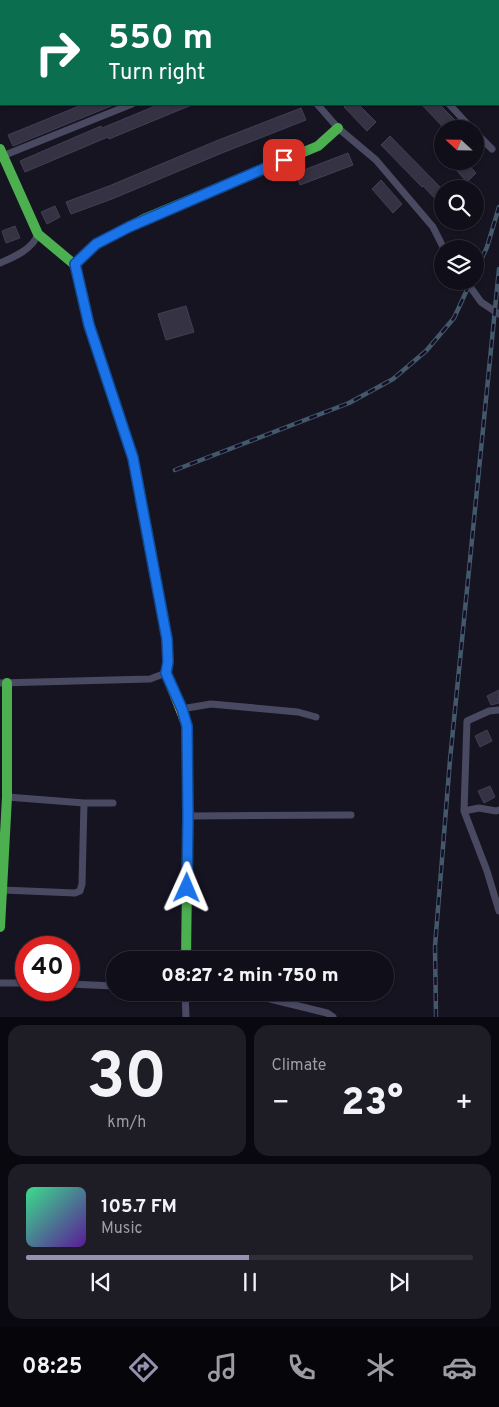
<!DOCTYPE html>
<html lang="en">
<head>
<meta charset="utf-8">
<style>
  :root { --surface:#100f19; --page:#1e1d26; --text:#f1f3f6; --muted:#9c9ca2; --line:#302f38; --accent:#9591b1 }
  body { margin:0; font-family:Overpass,sans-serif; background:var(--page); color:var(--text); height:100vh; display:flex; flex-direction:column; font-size:19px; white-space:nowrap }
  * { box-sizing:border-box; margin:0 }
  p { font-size:16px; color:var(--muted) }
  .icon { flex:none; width:28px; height:28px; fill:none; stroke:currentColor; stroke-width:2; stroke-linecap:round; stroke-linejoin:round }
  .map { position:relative; height:1017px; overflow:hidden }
  .details { display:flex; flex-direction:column; gap:8px; padding:8px; background:#09080e; flex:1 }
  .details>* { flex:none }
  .banner { position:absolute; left:0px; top:0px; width:500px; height:105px; box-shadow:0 1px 4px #0004,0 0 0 1px var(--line); background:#0b6e4f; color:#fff; overflow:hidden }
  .needle { width:32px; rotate:292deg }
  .buttons { position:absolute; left:434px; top:120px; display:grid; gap:10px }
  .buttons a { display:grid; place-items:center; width:50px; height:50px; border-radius:50%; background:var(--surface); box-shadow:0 1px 4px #0004,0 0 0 1px var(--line); font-size:25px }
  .speed { position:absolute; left:15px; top:936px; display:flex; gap:10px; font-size:25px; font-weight:700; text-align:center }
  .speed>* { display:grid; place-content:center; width:65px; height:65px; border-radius:50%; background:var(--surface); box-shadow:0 1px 4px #0004,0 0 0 1px var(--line); line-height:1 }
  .speed .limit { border:8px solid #d22; background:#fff; color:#111 }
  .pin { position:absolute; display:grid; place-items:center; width:42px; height:42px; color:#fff; margin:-21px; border-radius:10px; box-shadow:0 2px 8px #0006 }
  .me { position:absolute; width:55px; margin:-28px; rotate:1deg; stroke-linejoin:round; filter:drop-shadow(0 0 4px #0008) }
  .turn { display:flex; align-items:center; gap:18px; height:105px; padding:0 25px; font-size:22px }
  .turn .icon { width:65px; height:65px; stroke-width:2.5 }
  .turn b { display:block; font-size:35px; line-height:42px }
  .big { font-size:38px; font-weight:800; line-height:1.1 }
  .details .widget { flex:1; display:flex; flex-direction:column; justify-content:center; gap:8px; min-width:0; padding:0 18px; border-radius:15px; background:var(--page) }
  .details .dial { align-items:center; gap:0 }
  .dial b { font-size:65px; line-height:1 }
  .song { display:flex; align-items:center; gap:15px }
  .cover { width:60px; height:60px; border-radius:8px; background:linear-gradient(135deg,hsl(150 70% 55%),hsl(270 70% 35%)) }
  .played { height:5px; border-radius:2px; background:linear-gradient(90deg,var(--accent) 50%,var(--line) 50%) }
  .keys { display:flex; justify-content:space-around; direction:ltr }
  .heat { display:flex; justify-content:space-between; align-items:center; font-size:28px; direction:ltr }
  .details .tiles { flex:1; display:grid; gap:8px; grid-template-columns:1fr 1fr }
  .widget:last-child { grid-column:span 2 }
  .trip { position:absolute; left:106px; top:951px; width:288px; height:50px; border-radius:25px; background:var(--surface); box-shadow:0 1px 4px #0004,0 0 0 1px var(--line); font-weight:800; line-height:50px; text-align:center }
  .tabs { display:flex; height:80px; justify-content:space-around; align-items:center; background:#06060a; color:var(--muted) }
  .tabs .icon { width:35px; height:35px }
  .tabs .on { color:var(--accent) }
  .tabs b { font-size:22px; color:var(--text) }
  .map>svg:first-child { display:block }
  .building { fill:#343243; stroke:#433f54 }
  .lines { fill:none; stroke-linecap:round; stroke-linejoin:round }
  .street { stroke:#4a4962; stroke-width:7 }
  .fast { stroke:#4caf50; stroke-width:10 }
  .slow { stroke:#ffc107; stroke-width:10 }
  .rail-casing { stroke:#43596b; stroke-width:4.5 }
  .rail { stroke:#130f26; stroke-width:2.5; stroke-dasharray:8; stroke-linecap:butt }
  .route-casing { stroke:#114b97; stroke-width:12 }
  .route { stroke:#1a73e8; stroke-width:9 }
</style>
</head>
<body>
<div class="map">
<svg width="499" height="1017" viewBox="0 0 499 1017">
  <rect width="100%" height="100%" fill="#161421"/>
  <path class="building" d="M84,104H116L13,146L8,135Z
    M160,104H194L109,139L108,137L25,172L20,161L101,126L102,128Z
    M348,104H358L376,122L367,131L344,107Z
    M421,104H439L458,123L452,129H445Z
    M301,108L306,120L222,153L112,199L71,214L66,202L109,186L216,141Z
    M390,136L442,189V206L423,186L422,187L381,145Z
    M348,153L353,165L300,185L296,173Z
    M466,162L476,173L467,182L457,171Z
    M381,180L402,204L393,213L372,189Z
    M55,206L60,217L47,224L41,212Z
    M15,226L20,238L6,243L2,231Z
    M186,306L194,332L166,340L158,314Z
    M499,690V703L491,705L487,696Z
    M487,730L492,741L480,747L475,736Z
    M490,786L495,797L484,803L478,791Z"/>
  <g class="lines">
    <path class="street" d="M215,0L216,1
      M145,1L148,0
      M452,1L454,0
      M0,61H1
      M317,104L338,128L376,160L433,227L444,249
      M449,104L472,129
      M475,132L492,149
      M0,157L132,104
      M0,263C14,257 33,249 38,234
      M466,281L481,302L499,314
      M0,683L150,679L166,673
      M181,709L211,704L298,712L316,717
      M499,710L489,711L467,721L464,811L487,871L499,911
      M7,797L84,803H113
      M464,811L479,808L496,811L499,810
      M188,816L351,815
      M3,890L75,893L80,891L82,884L84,803
      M0,983H26
      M69,984L115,986
      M185,992L186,1017
      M225,992L266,998L327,1013L333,1017"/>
    <path class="fast" d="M0,149L38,234L75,265L89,325L133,458L152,561
      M75,265L96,244L146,218L318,146L338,128
      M0,927L7,797V683
      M186,960L187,881"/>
    <path class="slow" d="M152,561L167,639L168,662L166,673L187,726V881"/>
    <defs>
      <path id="rail" d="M475,273L487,247L499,207
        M175,470L349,403L393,379L426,351L454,318L471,281
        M436,1017L435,946L450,760L499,269"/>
    </defs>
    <use href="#rail" class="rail-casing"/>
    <use href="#rail" class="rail"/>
  </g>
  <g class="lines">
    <defs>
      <path id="route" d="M187,888L188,816L187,726L182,709L166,673L168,662L167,639L133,458L89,325L75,264L96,244L129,227L284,160"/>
    </defs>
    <use href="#route" class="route-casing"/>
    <use href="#route" class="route"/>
  </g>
</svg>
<div class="buttons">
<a><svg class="needle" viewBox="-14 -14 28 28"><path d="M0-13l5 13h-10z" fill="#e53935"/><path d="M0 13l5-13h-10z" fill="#9c9ca2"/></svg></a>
<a><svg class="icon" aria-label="search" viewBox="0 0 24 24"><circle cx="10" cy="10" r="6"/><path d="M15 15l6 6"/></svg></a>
<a><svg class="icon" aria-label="layers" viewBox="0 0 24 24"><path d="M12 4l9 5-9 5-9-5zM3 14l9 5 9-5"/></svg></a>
</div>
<div class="speed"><div class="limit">40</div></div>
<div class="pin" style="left:284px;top:160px;background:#d93025"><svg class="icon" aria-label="arrive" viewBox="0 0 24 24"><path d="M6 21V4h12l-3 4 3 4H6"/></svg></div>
<svg class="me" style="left:187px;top:888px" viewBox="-20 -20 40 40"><path d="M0-17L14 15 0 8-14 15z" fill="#1a73e8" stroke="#fff" stroke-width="4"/></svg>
<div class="trip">08:27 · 2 min · 750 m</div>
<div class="banner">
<div class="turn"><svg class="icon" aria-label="right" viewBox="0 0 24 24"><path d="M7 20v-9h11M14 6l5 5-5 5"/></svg><div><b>550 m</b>Turn right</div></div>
</div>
</div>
<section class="details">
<div class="tiles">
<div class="widget dial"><b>30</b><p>km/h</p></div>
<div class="widget"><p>Climate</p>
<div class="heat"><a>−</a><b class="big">23°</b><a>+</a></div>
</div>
<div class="widget">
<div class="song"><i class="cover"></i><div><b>105.7 FM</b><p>Music</p></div></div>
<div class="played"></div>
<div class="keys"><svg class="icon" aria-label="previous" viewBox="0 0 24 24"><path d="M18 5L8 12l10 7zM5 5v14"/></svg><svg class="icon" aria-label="pause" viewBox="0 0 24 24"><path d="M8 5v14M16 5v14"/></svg><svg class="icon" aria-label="next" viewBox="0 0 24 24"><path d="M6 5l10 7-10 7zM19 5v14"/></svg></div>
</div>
</div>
</section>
<nav class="tabs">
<b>08:25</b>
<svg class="icon on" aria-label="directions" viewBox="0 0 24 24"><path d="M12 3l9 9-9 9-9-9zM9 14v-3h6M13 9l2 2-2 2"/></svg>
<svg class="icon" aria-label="music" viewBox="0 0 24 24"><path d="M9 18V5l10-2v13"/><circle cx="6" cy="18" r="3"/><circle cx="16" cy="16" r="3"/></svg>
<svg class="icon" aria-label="phone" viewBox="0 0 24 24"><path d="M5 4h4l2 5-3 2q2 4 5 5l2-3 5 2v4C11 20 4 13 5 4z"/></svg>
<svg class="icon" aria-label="climate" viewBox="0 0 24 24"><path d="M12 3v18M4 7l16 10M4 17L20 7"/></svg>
<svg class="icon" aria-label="car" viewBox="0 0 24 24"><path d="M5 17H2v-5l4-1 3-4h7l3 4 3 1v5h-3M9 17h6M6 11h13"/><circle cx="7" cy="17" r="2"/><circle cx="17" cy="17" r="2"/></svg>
</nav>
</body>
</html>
